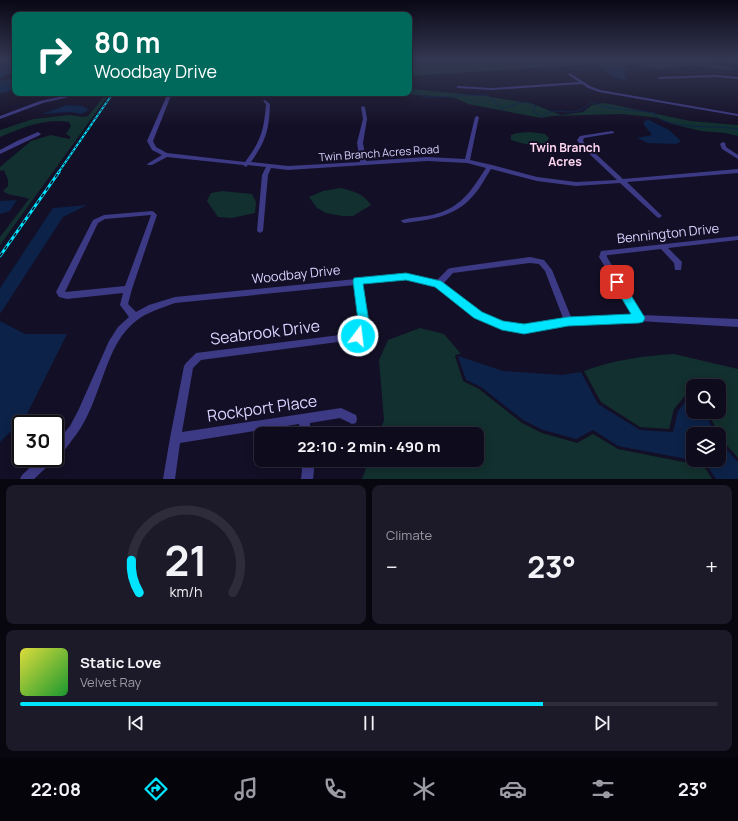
<!DOCTYPE html>
<html lang="en">
<head>
<meta charset="utf-8">
<style>
  :root { --surface:#0e0b1c; --page:#1c1929; --text:#f1f3f6; --muted:#9b9ba3; --line:#2e2b3b; --accent:#00e5ff }
  body { margin:0; font-family:Manrope,sans-serif; background:var(--page); color:var(--text); height:100vh; display:flex; flex-direction:column; font-size:15px; white-space:nowrap }
  * { box-sizing:border-box; margin:0 }
  p { font-size:13px; color:var(--muted) }
  .icon { flex:none; width:22px; height:22px; fill:none; stroke:currentColor; stroke-width:2; stroke-linecap:round; stroke-linejoin:round }
  .map { position:relative; height:479px; overflow:hidden }
  .drawer { display:flex; flex-direction:column; gap:6px; padding:6px; background:#08060f; flex:1 }
  .drawer>* { flex:none }
  .banner { position:absolute; left:12px; top:12px; width:400px; height:84px; border-radius:8px; box-shadow:0 2px 10px #0003,0 0 0 1px var(--line); background:#00695c; color:#fff; overflow:hidden }
  .controls { position:absolute; left:686px; top:379px; display:grid; gap:8px }
  .controls a { display:grid; place-items:center; width:40px; height:40px; border-radius:8px; background:var(--surface); box-shadow:0 2px 10px #0003,0 0 0 1px var(--line); font-size:20px }
  .speed { position:absolute; left:12px; top:415px; display:flex; gap:8px; font-size:20px; font-weight:700; text-align:center }
  .speed>* { display:grid; place-content:center; width:52px; height:52px; border-radius:50%; background:var(--surface); box-shadow:0 2px 10px #0003,0 0 0 1px var(--line); line-height:1 }
  .speed .limit { border:2px solid #111; border-radius:6px; background:#fff; color:#111 }
  .pin { position:absolute; display:grid; place-items:center; width:34px; height:34px; color:#fff; margin:-17px; border-radius:8px; box-shadow:0 2px 6px #0006 }
  .me { position:absolute; width:44px; margin:-22px; rotate:15deg; stroke-linejoin:round; filter:drop-shadow(0 0 3px #0008) }
  .turn { display:flex; align-items:center; gap:14px; height:84px; padding:0 16px; font-size:18px }
  .turn .icon { width:52px; height:52px; stroke-width:2.5 }
  .turn b { display:block; font-size:28px; line-height:34px }
  .big { font-size:30px; font-weight:700; line-height:1.1 }
  .drawer .widget { flex:1; display:flex; flex-direction:column; justify-content:center; gap:6px; min-width:0; padding:0 14px; border-radius:8px; background:var(--page) }
  .drawer .dial { align-items:center; gap:0 }
  .dial svg { height:104px; overflow:visible; fill:none; stroke:var(--line); stroke-width:7; stroke-linecap:round; text-anchor:middle }
  .dial text { fill:var(--text); stroke:none }
  .song { display:flex; align-items:center; gap:12px }
  .cover { width:48px; height:48px; border-radius:6px; background:linear-gradient(135deg,hsl(60 70% 55%),hsl(130 70% 35%)) }
  .played { height:4px; border-radius:2px; background:linear-gradient(90deg,var(--accent) 75%,var(--line) 75%) }
  .keys { display:flex; justify-content:space-around; direction:ltr }
  .heat { display:flex; justify-content:space-between; align-items:center; font-size:22px; direction:ltr }
  .drawer .tiles { flex:1; display:grid; gap:6px; grid-template-columns:1fr 1fr }
  .widget:last-child { grid-column:span 2 }
  .trip { position:absolute; left:254px; top:427px; width:230px; height:40px; border-radius:8px; background:var(--surface); box-shadow:0 2px 10px #0003,0 0 0 1px var(--line); font-weight:700; line-height:40px; text-align:center }
  .tabs { display:flex; height:64px; justify-content:space-around; align-items:center; background:#06040b; color:var(--muted) }
  .tabs .icon { width:28px; height:28px }
  .tabs .current { color:var(--accent) }
  .tabs b { font-size:18px; color:var(--text) }
  .map>svg:first-child { display:block }
  .green { fill:#12302f }
  .water { fill:#0c2248 }
  .lines { fill:none; stroke-linecap:round; stroke-linejoin:round }
  .stream { stroke:#0c2248; stroke-width:1 }
  .minor { fill:#3d3a85; fill-rule:evenodd }
  .rail-far1-casing { stroke:#00e5ff; stroke-width:2 }
  .rail-casing { stroke:#00e5ff; stroke-width:3 }
  .rail-far1 { stroke:#130f26; stroke-width:1; stroke-dasharray:2.5; stroke-linecap:butt }
  .rail { stroke:#130f26; stroke-width:1.5; stroke-dasharray:4; stroke-linecap:butt }
  .route { fill:#00e5ff; stroke:#0095a6 }
  .labels { text-anchor:middle; stroke-width:4; stroke-linejoin:round; paint-order:stroke }
  .far-street-label { font-size:11px; fill:#d9d4ff; stroke:#130f26 }
  .far-neighbourhood-label { font-size:12px; font-weight:bold; fill:#ffd6f0; stroke:#130f26 }
  .street-label { font-size:13px; fill:#d9d4ff; stroke:#130f26 }
  .near-street-label { font-size:16px; fill:#d9d4ff; stroke:#130f26 }
</style>
</head>
<body>
<div class="map">
<svg width="738" height="479" viewBox="0 0 738 479">
  <rect width="100%" height="100%" fill="#130f26"/>
  <path class="green" d="M409,59H698L735,69L729,70L693,65L657,69L633,64L625,66L602,67L594,64L409,76Z
    M409,89L485,96L533,104L561,115L583,112L592,105L603,103L615,105L690,121L738,125V136L725,133L701,131L672,124L658,118L642,116L622,114L551,116L541,118L468,104L456,98L421,95L357,93H409Z
    M107,93H110L0,245V237L29,199C20,195 11,197 3,191L8,186V180L4,170L0,171V167L31,141L51,135L69,139L71,137L66,134L71,126L69,122C44,118 23,128 0,137V130L33,119L70,115L83,117L88,116Z
    M530,132L545,134L549,138L546,144C533,146 523,144 511,140V135L517,133Z
    M341,188C353,191 364,194 371,205L353,216H342L326,213L317,208L309,197L323,191Z
    M222,191L252,194L256,202L255,213L232,218L218,217L207,201L211,193Z
    M420,328L444,334L461,354H457L455,356L463,381L479,389L522,423L542,433L577,443L593,434L618,449L693,464L706,469L712,479H362L369,460H477V434H379L384,420L379,360L388,340Z
    M674,354L738,369V458L723,441L707,412H719V386H693V399L688,396H685L674,409L669,429L640,427L601,402L584,371C613,360 643,356 674,354Z"/>
  <path class="water" d="M15,59V72L7,74L0,79V61Z
    M614,66L627,68L624,72L626,80C616,79 608,75 602,67Z
    M9,79L15,80V89L3,93H0V81Z
    M67,105L82,106L88,109L87,111L81,114L70,112L42,114Z
    M649,120L669,130L680,140V142L676,144L648,143L637,138L652,135L644,125V121Z
    M17,200L10,211L0,214V201Z
    M87,205L63,217L0,314V288L53,208Z
    M0,321L25,334H67L26,416L0,442Z
    M458,356L503,371L562,375L581,372L598,404L640,430L673,432L678,411L688,398L693,403V412H703L706,414L715,434H693V460H719V441L738,462V479H716L708,467L692,460L618,446L593,430L576,439L543,430L523,420L481,387L466,380Z"/>
  <g class="lines">
    <path class="stream" d="M409,89L424,97L488,95L501,109C514,106 525,96 536,107L533,111L541,117C559,102 570,123 591,102L604,107L655,113L656,117C679,130 713,125 738,129
      M385,93H392"/>
    <path class="minor" d="M726,59H731L738,63V65Z
      M570,73L590,86L600,90L738,114V116L599,92L588,88L582,84L491,90L458,88L456,87L458,86L491,88L579,82L569,75L568,74Z
      M715,75L738,77V79L715,77L659,79L657,78L659,77Z
      M78,93H86L43,103L0,119V116L40,101Z
      M168,93H172L153,141L156,147L167,153L245,162C261,141 264,130 266,104L263,101L265,100L270,104C269,130 266,141 251,162L288,166L360,162L357,143L363,119L361,107L363,106L365,107L367,119L363,143L366,161L427,157L465,159L475,117L477,116L479,117L470,160L492,165L537,177L576,182L617,180L580,145L577,140L580,136L612,131L614,132V133L584,138L583,140L584,143L623,179L738,169V173L627,182L661,215L662,216L659,218L657,217L620,183L576,186L537,181L491,169C485,178 480,189 472,197C455,217 428,220 404,223L402,222L401,221L402,220C412,217 422,217 432,215C461,208 471,191 486,168L467,163L427,161L288,170L271,168L268,175L263,231L260,233L257,231L262,175L266,167L248,165L246,167L243,165L167,157L152,165H148L147,164L162,155L152,150L147,141Z
      M38,132L41,134L40,135L0,154V150L17,141Z
      M723,142L725,143L726,147L738,155V159L722,149L720,144Z
      M152,211L154,212L157,215L132,289L128,304L136,312L149,305L175,297L406,274L436,281L448,269L451,268L530,257L544,260L552,270L571,317L633,315L599,257L601,251L738,236V240L668,248L682,262L681,270H675L674,263L661,249L609,255H607V257L641,315L738,319V327L639,321L568,324L525,333L502,329L475,317L436,286L406,280L362,284L368,329L361,339L201,360L193,368L182,432L341,408L356,415L357,419L356,423L352,424L340,418L310,423V434H300L299,424L180,443L175,479H163L170,438L184,366L186,363L196,353L356,333L360,328L355,285L175,303C162,308 147,312 136,321C113,339 107,368 96,395C90,411 83,427 72,440C67,447 62,455 55,458V444L70,426L78,411L109,341L118,327L129,317L120,305L123,293L67,299L59,297L56,292L93,220L104,215ZM151,215L125,286L65,292L98,223L105,219ZM530,263L539,264L545,271L563,318L525,325L503,322L481,313L443,284L453,273Z
      M40,458H54L52,462L34,479H20L22,475Z
      M301,460H313L314,470L313,479H301L302,470Z"/>
    <defs>
      <path id="rail-far1" d="M58,173L113,93"/>
      <path id="rail" d="M0,256L59,172"/>
    </defs>
    <use href="#rail-far1" class="rail-far1-casing"/>
    <use href="#rail" class="rail-casing"/>
    <use href="#rail-far1" class="rail-far1"/>
    <use href="#rail" class="rail"/>
  </g>
  <linearGradient id="sky" x2="0" y2="1"><stop stop-color="#0a0815"/><stop offset="0.47" stop-color="#333752"/><stop offset="1" stop-color="#333752" stop-opacity="0"/></linearGradient>
  <rect width="738" height="126" fill="url(#sky)"/>
  <path class="route" d="M406,273L441,281L482,312L503,321L524,324L568,317L631,314L612,282L614,279H621L645,318L643,322L639,323L568,326L524,334L502,330L474,318L435,287L406,280L363,284L370,329C367,336 362,342 354,339L353,336L359,328L353,281L354,278Z"/>
  <g class="labels">
    <g class="far-street-label">
      <text transform="translate(379 153) rotate(-4)" y="4">Twin Branch Acres Road</text>
    </g>
    <g class="far-neighbourhood-label">
      <text x="565" y="152">Twin Branch<tspan x="565" dy="14">Acres</tspan></text>
    </g>
    <g class="street-label">
      <text transform="translate(668 233) rotate(-6)" y="5">Bennington Drive</text>
      <text transform="translate(296 274) rotate(-6)" y="5">Woodbay Drive</text>
    </g>
    <g class="near-street-label">
      <text transform="translate(265 332) rotate(-7)" y="6">Seabrook Drive</text>
      <text transform="translate(262 408) rotate(-8)" y="6">Rockport Place</text>
    </g>
  </g>
</svg>
<div class="controls">
<a><svg class="icon" aria-label="search" viewBox="0 0 24 24"><circle cx="10" cy="10" r="6"/><path d="M15 15l6 6"/></svg></a>
<a><svg class="icon" aria-label="layers" viewBox="0 0 24 24"><path d="M12 4l9 5-9 5-9-5zM3 14l9 5 9-5"/></svg></a>
</div>
<div class="speed"><div class="limit">30</div></div>
<div class="pin" style="left:617px;top:282px;background:#d93025"><svg class="icon" aria-label="arrive" viewBox="0 0 24 24"><path d="M6 21V4h12l-3 4 3 4H6"/></svg></div>
<svg class="me" style="left:358px;top:336px" viewBox="-20 -20 40 40"><circle r="17" fill="#00e5ff" stroke="#fff" stroke-width="3"/><path d="M0-11L8 9 0 5-8 9z" fill="#fff"/></svg>
<div class="trip">22:10 · 2 min · 490 m</div>
<div class="banner">
<div class="turn"><svg class="icon" aria-label="right" viewBox="0 0 24 24"><path d="M7 20v-9h11M14 6l5 5-5 5"/></svg><div><b>80 m</b>Woodbay Drive</div></div>
</div>
</div>
<section class="drawer">
<div class="tiles">
<div class="widget dial"><svg viewBox="0 0 100 80">
<path d="M14 69A42 42 0 1 1 86 69"/>
<path d="M14 69A42 42 0 0 1 8 44" stroke="#00e5ff"/>
<text x="50" y="56" font-size="32" font-weight="700">21</text>
<text x="50" y="72" font-size="11">km/h</text>
</svg></div>
<div class="widget"><p>Climate</p>
<div class="heat"><a>−</a><b class="big">23°</b><a>+</a></div>
</div>
<div class="widget">
<div class="song"><i class="cover"></i><div><b>Static Love</b><p>Velvet Ray</p></div></div>
<div class="played"></div>
<div class="keys"><svg class="icon" aria-label="previous" viewBox="0 0 24 24"><path d="M18 5L8 12l10 7zM5 5v14"/></svg><svg class="icon" aria-label="pause" viewBox="0 0 24 24"><path d="M8 5v14M16 5v14"/></svg><svg class="icon" aria-label="next" viewBox="0 0 24 24"><path d="M6 5l10 7-10 7zM19 5v14"/></svg></div>
</div>
</div>
</section>
<nav class="tabs">
<b>22:08</b>
<svg class="icon current" aria-label="directions" viewBox="0 0 24 24"><path d="M12 3l9 9-9 9-9-9zM9 14v-3h6M13 9l2 2-2 2"/></svg>
<svg class="icon" aria-label="music" viewBox="0 0 24 24"><path d="M9 18V5l10-2v13"/><circle cx="6" cy="18" r="3"/><circle cx="16" cy="16" r="3"/></svg>
<svg class="icon" aria-label="phone" viewBox="0 0 24 24"><path d="M5 4h4l2 5-3 2q2 4 5 5l2-3 5 2v4C11 20 4 13 5 4z"/></svg>
<svg class="icon" aria-label="climate" viewBox="0 0 24 24"><path d="M12 3v18M4 7l16 10M4 17L20 7"/></svg>
<svg class="icon" aria-label="car" viewBox="0 0 24 24"><path d="M5 17H2v-5l4-1 3-4h7l3 4 3 1v5h-3M9 17h6M6 11h13"/><circle cx="7" cy="17" r="2"/><circle cx="17" cy="17" r="2"/></svg>
<svg class="icon" aria-label="filters" viewBox="0 0 24 24"><path d="M4 7h16M4 17h16"/><circle cx="9" cy="7" r="2"/><circle cx="15" cy="17" r="2"/></svg>
<b>23°</b>
</nav>
</body>
</html>
